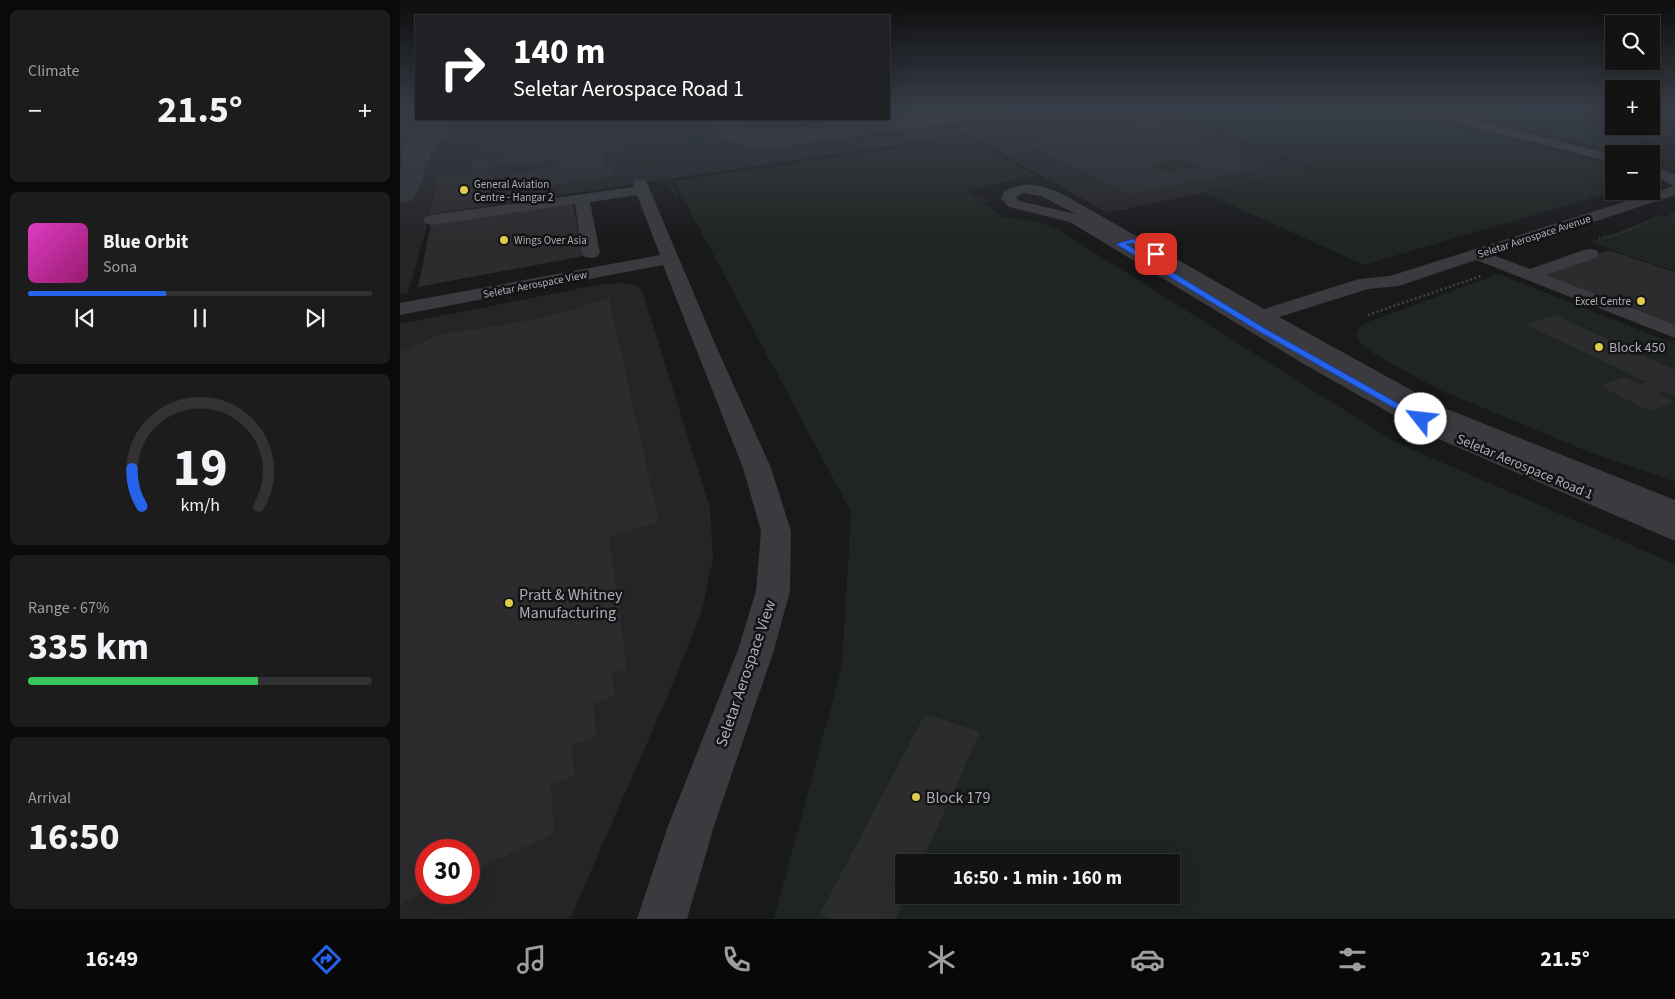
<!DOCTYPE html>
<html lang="en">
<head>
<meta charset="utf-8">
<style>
  :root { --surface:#131314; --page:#1c1c1d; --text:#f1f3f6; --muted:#9d9ea0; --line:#323234; --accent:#2563eb }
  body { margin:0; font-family:"Source Sans 3",sans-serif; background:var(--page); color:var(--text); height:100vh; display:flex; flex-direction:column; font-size:19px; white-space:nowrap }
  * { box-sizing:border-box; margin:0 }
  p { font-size:16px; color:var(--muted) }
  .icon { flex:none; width:28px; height:28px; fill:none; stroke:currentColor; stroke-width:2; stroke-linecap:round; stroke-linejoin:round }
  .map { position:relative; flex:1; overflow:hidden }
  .side { display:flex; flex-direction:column; gap:10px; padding:10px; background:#0a0a0b; width:400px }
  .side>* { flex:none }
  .banner { position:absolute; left:15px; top:15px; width:475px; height:105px; border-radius:0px; box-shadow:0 5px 20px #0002,0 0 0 1px var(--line); background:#202124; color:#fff; overflow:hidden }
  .fabs { position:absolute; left:1205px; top:15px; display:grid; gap:10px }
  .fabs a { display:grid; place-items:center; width:55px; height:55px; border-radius:0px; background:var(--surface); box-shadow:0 5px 20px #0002,0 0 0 1px var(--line); font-size:25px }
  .speed { position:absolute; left:15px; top:839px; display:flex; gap:10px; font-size:25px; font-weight:700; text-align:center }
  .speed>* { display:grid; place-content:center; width:65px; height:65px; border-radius:50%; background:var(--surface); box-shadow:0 5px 20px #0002,0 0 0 1px var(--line); line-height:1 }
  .speed .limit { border:8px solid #d22; background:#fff; color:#111 }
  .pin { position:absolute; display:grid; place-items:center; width:42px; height:42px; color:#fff; margin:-21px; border-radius:10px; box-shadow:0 2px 8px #0006 }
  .me { position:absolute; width:55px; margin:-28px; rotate:299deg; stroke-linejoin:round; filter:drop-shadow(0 0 4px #0008) }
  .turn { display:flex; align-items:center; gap:18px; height:105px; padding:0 15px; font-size:22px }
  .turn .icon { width:65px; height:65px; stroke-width:2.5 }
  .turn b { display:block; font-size:35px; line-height:42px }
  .big { font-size:38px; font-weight:700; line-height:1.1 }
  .side .tile { flex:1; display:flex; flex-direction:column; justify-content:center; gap:8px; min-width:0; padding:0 18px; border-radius:8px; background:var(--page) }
  .side .dial { align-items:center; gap:0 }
  .dial svg { height:130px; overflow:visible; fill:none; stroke:var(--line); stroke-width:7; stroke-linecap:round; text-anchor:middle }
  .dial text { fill:var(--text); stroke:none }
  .song { display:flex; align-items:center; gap:15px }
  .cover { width:60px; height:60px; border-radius:8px; background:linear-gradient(135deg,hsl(310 70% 55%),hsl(320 70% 35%)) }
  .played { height:5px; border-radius:2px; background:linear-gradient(90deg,var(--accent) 40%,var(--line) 40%) }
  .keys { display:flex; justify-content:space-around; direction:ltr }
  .heat { display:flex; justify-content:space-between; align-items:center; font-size:28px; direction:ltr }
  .charge { height:8px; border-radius:4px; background:linear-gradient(90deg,#34c759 67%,var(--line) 0) }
  .trip { position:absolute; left:495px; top:854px; width:285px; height:50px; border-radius:0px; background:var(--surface); box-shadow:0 5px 20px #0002,0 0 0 1px var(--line); font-weight:700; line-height:50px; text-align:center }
  .dock { display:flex; height:80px; justify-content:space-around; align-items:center; background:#080808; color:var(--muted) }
  .dock .icon { width:35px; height:35px }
  .dock .on { color:var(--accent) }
  .dock b { font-size:22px; color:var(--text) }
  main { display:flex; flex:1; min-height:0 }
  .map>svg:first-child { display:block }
  .built { fill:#252527; fill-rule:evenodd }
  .green { fill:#1f2521; fill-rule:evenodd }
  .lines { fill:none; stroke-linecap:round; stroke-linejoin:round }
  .taxiway { fill:#333337; fill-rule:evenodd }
  .building { fill:#2c2c2e; fill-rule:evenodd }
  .path-far1 { stroke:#404146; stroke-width:2; stroke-dasharray:1 2; stroke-linecap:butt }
  .path { stroke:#404146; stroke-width:2.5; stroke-dasharray:2 2.5; stroke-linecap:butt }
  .minor { fill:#3a3a3f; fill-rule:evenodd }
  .route { fill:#2563eb; stroke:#184099 }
  .poi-dot { fill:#dfcc4c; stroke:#141415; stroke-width:2 }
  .labels { text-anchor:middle; stroke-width:5; stroke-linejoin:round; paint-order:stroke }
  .far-poi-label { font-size:11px; fill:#acaeb9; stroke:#141415; text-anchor:start }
  .far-street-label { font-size:11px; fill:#acaeb9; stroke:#141415 }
  .poi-label { font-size:14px; fill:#acaeb9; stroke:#141415; text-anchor:start }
  .street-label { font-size:14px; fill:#acaeb9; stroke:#141415 }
  .near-poi-label { font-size:16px; fill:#acaeb9; stroke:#141415; text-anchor:start }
  .near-street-label { font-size:16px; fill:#acaeb9; stroke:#141415 }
</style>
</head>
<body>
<main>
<section class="side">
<div class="tile"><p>Climate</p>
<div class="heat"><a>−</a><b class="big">21.5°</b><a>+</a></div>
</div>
<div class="tile">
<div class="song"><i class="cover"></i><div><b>Blue Orbit</b><p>Sona</p></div></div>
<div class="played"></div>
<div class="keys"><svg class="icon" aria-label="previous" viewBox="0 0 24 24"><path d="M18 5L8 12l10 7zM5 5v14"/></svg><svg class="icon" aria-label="pause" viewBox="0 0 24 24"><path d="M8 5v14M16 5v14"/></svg><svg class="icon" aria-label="next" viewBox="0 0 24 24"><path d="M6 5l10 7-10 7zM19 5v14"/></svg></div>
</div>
<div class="tile dial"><svg viewBox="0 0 100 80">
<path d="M14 69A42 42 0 1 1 86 69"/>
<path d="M14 69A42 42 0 0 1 8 46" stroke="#2563eb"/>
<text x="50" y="56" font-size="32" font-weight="700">19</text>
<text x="50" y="72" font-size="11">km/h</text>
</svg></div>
<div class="tile"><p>Range · 67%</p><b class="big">335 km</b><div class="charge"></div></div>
<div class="tile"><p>Arrival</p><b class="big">16:50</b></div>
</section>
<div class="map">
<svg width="1275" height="919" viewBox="0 0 1275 919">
  <rect width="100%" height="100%" fill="#19191a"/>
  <path class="built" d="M0,111H16V119H489V111H752L912,169L708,213L567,134L30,215L8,293L0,294Z
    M219,283L235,285L242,290L310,508L313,559L302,610L275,679L170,919H0V324L197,285ZM26,850H69V892H26Z"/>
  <path class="green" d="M757,111H998L1214,166V191L964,265L805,193L914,168Z
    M1049,111H1214V126H1251V111H1275V133L1211,150Z
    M346,119H454C429,127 368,136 346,119Z
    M535,124L564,126L552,130L366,157L340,156L249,168H238L228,145L305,135C340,161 488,129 535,124Z
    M568,138L635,176L567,190L602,217L636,222L657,229L995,442L1275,564V919H374L442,666L451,512L274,181ZM504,862H771V895H504Z
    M82,139L83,142L68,147L36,151L39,144Z
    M782,159L799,166L767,172L750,164Z
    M1275,211V271L1188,242L1269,215Z
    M1098,274L1275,344V482L1184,450L1040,390L976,355L963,345L956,336L959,328L968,322Z"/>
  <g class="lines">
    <path class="taxiway" d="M514,111H591L588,117L578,119L369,148C340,146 323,144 306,119H336L349,128L369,130L455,119H489V114Z
      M626,111H660L663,115L659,121C647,124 633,122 626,111Z
      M27,119H55C49,134 37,140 32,151C25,167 23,185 13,200L0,203C0,186 0,155 5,142C12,133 22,128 27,119Z"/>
  </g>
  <path class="building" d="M752,123L842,157L836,158L862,168L729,195L626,143ZM782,159L799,166L767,172L750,164Z
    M195,137L196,141L210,139L211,141L199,143L206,167L212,166L215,174L208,175L209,177L109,191V174L182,163L159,166L158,159L71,170L72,160L156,149V144Z
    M94,170L91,202L77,204L76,207L29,214L39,177Z
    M172,202L184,256L18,287L31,224Z
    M1209,250L1275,272V327L1138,275Z
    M209,299L259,521L209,537L227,669L212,674L214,696L194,704L196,736L172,745L174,776L151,785L154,834L69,872V850H26V892L0,904V352L41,334L110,324L184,308L183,305Z
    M1155,315L1275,370V396L1266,391L1258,394L1275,402L1250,411L1200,386L1225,377L1240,384L1246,382L1125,324Z
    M525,714L580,732L522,862H504V895H507L496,919H431L420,914Z"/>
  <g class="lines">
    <path class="path-far1" d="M259,183L269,181L278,199
      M577,195L588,202
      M1199,238L1213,236L1261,216"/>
    <path class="path" d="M968,315L1081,276"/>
    <path class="minor" d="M1019,111H1038L1214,155V163L1020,113Z
      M1251,165L1275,174V195L1093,255L1130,269L1184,250L1190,249L1196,250L1199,254L1196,258L1146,275L1275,325V338L1076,260L999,286L968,289L879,317L1042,407L1275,500V541L1027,434L902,363L670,222L609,207L601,199L604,192C627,177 651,188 673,200L864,309L959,279L990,276L1274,186L1251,174ZM624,193L641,196L676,214L619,201L616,197Z
      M240,179L245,180L247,183L316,346L371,468L391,531L390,591L374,650L314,826L287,919H237L268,826L338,650L356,591L361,531L343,468L263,265L0,315V303L260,255L237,195L190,202L200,253L197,257L191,258L185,257L182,253L175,204L31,225L25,223L23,220L25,217L31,215L234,187L233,183L235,180Z"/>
  </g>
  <linearGradient id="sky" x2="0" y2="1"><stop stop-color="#0e0e0e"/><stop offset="0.46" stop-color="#383e49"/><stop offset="1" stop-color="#383e49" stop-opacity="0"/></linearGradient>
  <rect width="1275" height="240" fill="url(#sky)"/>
  <path class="route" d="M733,239L760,254L753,255L732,243L726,244L866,329L1026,419L1021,422L1017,421L860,332L716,244Z"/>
  <g class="poi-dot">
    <circle cx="64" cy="190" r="5"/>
    <circle cx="104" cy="240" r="5"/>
    <circle cx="1241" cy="301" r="5"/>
    <circle cx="1199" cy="347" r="5"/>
    <circle cx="109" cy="603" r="5"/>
    <circle cx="516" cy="797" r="5"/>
  </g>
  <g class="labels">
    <g class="far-poi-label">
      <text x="74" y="188">General Aviation<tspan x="74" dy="13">Centre - Hangar 2</tspan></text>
      <text x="114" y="244">Wings Over Asia</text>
      <text x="1231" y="305" text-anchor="end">Excel Centre</text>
    </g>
    <g class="far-street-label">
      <text transform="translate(1134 236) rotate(-18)" y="4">Seletar Aerospace Avenue</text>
      <text transform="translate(135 284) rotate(-11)" y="4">Seletar Aerospace View</text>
    </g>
    <g class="poi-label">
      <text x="1209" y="352">Block 450</text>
    </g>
    <g class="street-label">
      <text transform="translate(1125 466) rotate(23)" y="5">Seletar Aerospace Road 1</text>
    </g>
    <g class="near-poi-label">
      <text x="119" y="600">Pratt &amp; Whitney<tspan x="119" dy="18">Manufacturing</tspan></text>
      <text x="526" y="803">Block 179</text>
    </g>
    <g class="near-street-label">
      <text transform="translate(345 673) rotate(-71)" y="6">Seletar Aerospace View</text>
    </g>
  </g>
</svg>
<div class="fabs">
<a><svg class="icon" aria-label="search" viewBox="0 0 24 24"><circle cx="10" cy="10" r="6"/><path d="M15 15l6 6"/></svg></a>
<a>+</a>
<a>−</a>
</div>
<div class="speed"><div class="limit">30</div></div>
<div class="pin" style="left:756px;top:254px;background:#d93025"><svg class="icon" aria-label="arrive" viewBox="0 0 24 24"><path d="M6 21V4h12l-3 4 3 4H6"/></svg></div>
<svg class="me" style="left:1021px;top:419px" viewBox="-20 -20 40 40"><circle r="19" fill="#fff"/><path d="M0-13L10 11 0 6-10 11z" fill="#2563eb"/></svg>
<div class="trip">16:50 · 1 min · 160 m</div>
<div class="banner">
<div class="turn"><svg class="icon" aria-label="right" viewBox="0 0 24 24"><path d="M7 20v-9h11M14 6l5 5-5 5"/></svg><div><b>140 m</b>Seletar Aerospace Road 1</div></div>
</div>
</div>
</main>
<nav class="dock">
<b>16:49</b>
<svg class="icon on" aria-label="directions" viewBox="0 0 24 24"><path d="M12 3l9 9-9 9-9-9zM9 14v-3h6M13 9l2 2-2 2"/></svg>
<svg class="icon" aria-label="music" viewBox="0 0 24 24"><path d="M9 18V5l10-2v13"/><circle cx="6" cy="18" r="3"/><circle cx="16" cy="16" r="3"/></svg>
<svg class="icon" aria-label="phone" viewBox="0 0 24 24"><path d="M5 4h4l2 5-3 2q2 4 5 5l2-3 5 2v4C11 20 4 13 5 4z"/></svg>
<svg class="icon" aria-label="climate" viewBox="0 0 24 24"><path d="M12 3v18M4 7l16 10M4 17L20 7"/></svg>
<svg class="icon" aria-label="car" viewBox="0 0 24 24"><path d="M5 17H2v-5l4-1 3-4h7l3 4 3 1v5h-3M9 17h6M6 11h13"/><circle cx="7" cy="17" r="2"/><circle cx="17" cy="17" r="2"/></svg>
<svg class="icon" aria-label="filters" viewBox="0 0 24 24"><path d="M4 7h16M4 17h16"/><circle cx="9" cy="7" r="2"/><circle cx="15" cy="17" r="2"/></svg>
<b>21.5°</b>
</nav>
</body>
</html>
